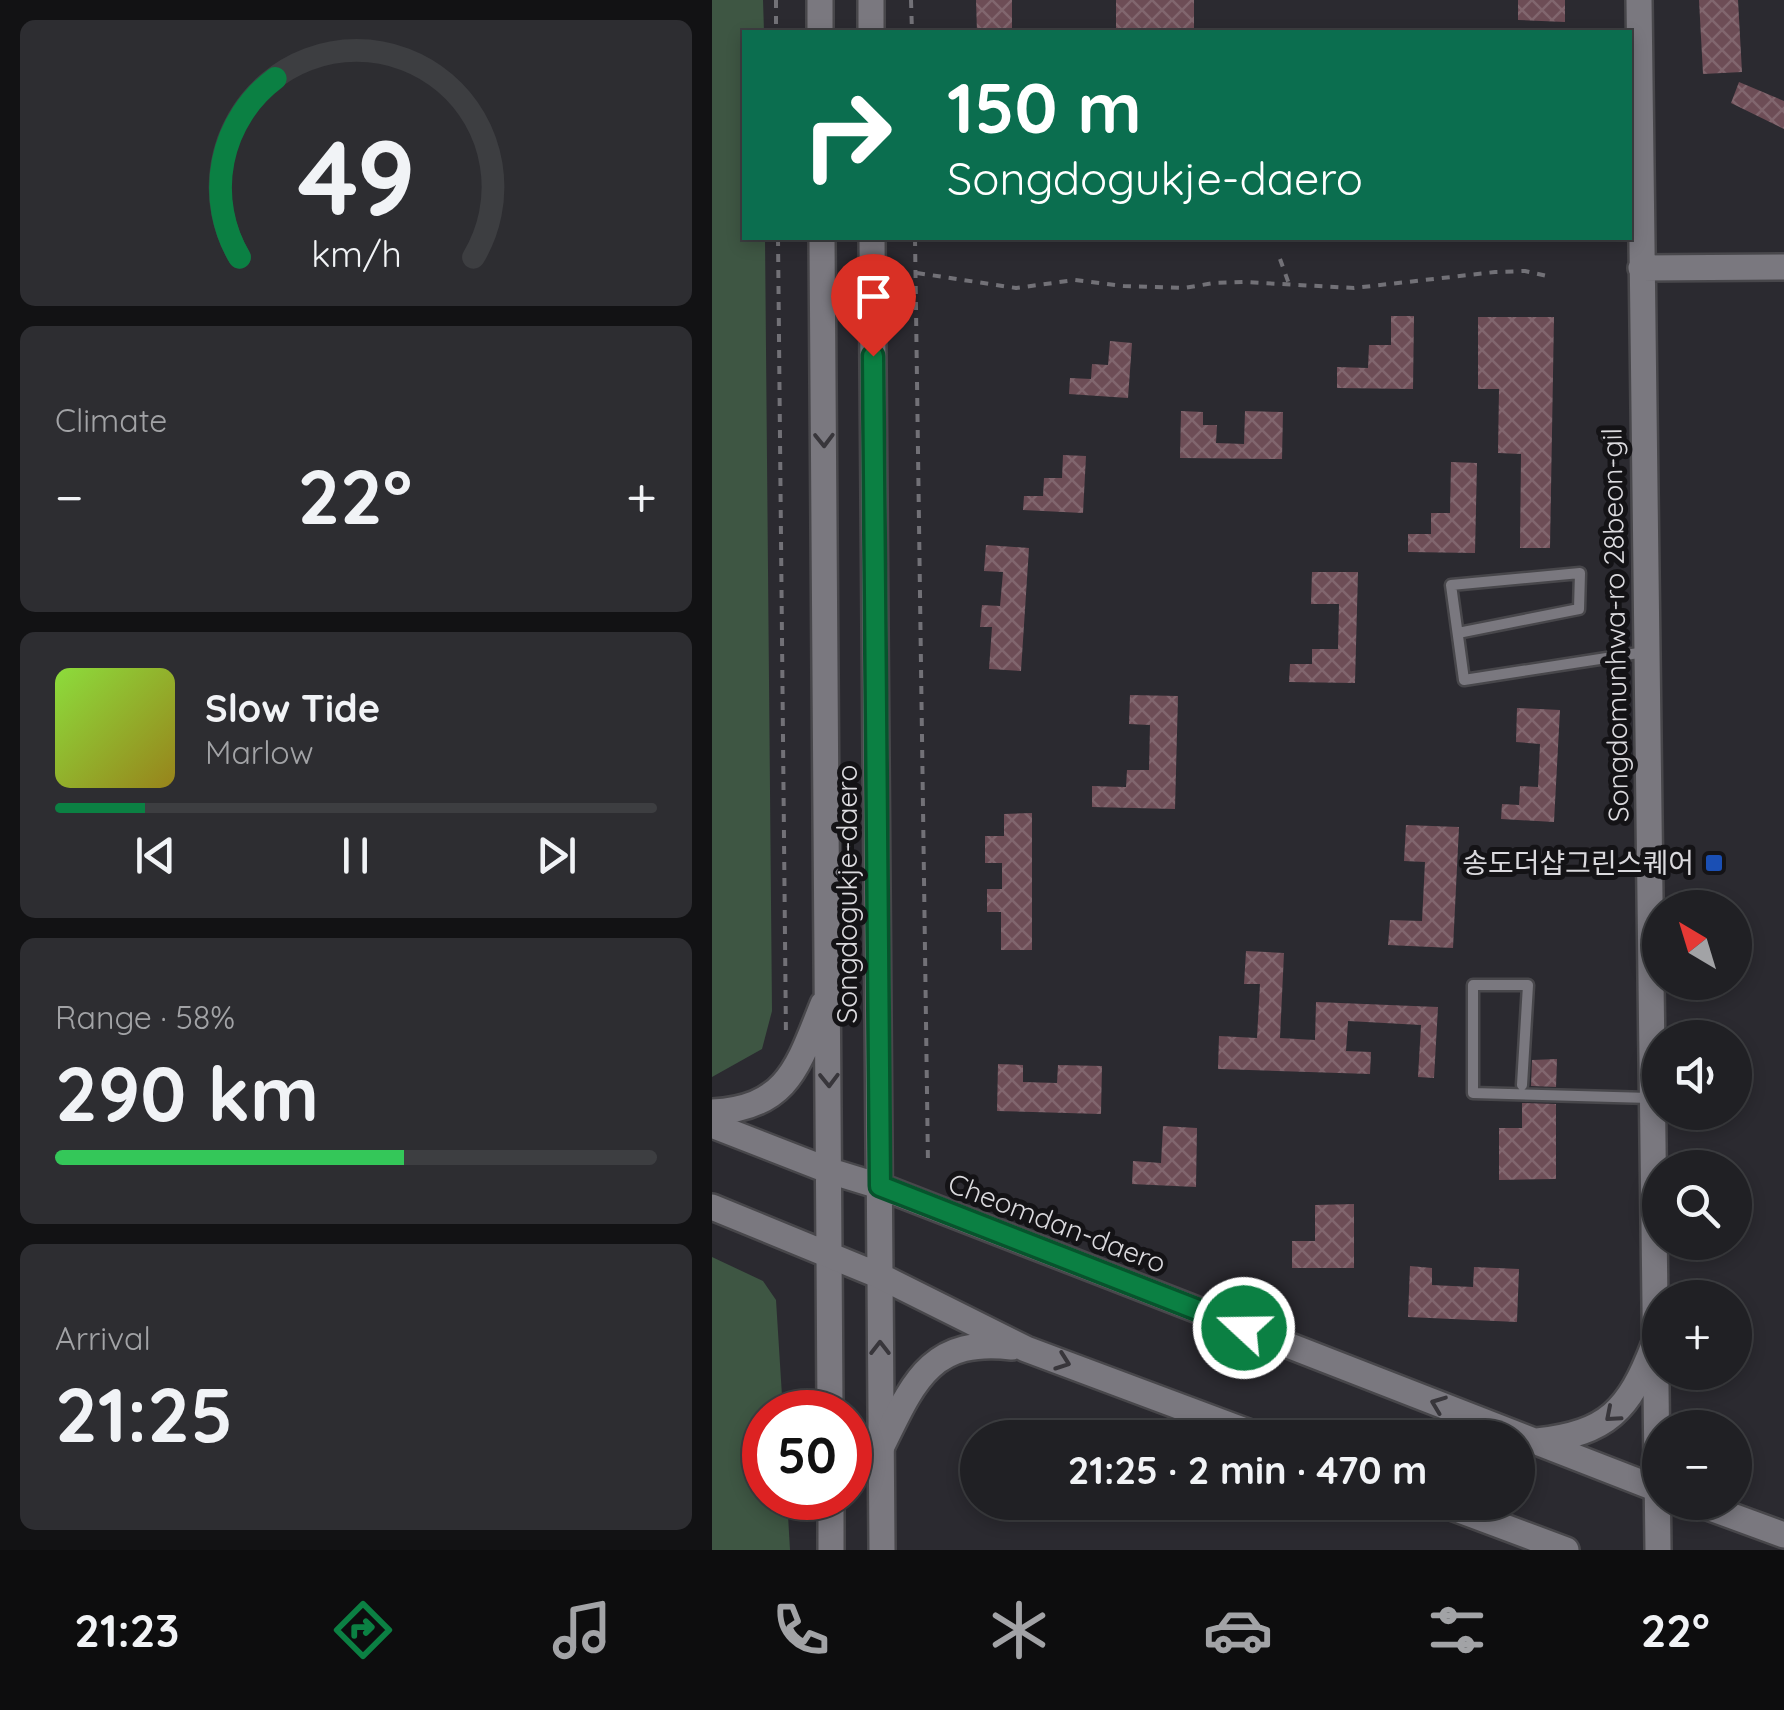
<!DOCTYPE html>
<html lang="en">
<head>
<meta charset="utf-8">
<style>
  :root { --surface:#202024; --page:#2d2d31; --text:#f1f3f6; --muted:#a2a3a6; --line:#3d3e41; --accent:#0b8043 }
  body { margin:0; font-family:Quicksand,"Noto Sans KR",sans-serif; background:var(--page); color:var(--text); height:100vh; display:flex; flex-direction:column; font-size:38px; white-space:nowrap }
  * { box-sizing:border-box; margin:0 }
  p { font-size:32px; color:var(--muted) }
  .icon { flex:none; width:55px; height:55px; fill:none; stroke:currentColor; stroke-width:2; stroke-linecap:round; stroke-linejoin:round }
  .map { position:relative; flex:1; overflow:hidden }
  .drawer { display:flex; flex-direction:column; gap:20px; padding:20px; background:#121214; width:712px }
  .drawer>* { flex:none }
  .hud { position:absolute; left:30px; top:30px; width:890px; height:210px; border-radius:0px; box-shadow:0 5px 15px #0003,0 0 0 2px var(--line); background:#0b6e4f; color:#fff; overflow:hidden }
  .needle { width:65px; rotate:322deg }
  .controls { position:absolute; left:930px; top:890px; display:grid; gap:20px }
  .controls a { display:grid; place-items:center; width:110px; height:110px; border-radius:50%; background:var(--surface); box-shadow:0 5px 15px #0003,0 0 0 2px var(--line); font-size:50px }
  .speed { position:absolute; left:30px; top:1390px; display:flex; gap:20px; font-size:50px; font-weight:700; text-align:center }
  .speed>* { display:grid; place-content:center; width:130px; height:130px; border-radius:50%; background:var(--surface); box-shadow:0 5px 15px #0003,0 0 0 2px var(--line); line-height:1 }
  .speed .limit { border:15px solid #d22; background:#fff; color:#111 }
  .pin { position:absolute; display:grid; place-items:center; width:85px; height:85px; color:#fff; margin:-102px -42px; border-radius:50% 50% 50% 0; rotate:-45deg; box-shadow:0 0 10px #0007 }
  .pin .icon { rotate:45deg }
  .me { position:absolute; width:110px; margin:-55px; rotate:291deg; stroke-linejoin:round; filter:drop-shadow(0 0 8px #0008) }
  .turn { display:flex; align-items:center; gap:35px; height:210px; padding:0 40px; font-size:45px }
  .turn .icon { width:130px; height:130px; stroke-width:2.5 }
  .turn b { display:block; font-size:70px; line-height:85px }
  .big { font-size:75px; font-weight:700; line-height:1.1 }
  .drawer .tile { flex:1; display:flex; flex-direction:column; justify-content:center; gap:15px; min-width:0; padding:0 35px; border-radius:15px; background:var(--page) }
  .drawer .dial { align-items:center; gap:0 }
  .dial svg { height:260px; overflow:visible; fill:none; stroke:var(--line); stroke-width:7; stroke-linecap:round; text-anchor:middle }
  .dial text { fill:var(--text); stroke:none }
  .song { display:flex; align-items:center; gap:30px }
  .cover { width:120px; height:120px; border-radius:15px; background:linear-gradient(135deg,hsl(90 70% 55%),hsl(50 70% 35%)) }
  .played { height:10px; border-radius:5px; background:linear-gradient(90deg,var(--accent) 15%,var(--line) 15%) }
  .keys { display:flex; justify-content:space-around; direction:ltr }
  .heat { display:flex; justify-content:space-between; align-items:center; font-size:55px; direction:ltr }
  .charge { height:15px; border-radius:8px; background:linear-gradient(90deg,#34c759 58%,var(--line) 0) }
  .trip { position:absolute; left:248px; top:1420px; width:575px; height:100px; border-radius:50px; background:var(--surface); box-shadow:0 5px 15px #0003,0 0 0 2px var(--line); font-weight:700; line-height:100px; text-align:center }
  .tab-bar { display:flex; height:160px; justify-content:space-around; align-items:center; background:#0d0d0e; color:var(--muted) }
  .tab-bar .icon { width:70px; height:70px }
  .tab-bar .active { color:var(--accent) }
  .tab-bar b { font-size:45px; color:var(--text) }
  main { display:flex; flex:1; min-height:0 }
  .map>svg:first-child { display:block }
  .park { fill:#3e5643 }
  .building { fill:url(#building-cross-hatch) }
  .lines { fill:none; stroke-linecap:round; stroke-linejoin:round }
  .service-casing { stroke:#48474b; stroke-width:15 }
  .tertiary-casing { stroke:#48474b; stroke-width:30 }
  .secondary-casing { stroke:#48474b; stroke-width:30 }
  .path { stroke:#727177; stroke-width:4; stroke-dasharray:8 8; stroke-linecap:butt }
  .service { stroke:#7a787f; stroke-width:10 }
  .tertiary { stroke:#7a787f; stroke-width:25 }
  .secondary { stroke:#7a787f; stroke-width:25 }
  .oneway { stroke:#38363b }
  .route-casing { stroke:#07532c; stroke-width:25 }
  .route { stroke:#0b8043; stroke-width:18 }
  .transit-dot { fill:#1a4fb4; stroke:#141316; stroke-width:4 }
  .labels { text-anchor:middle; stroke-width:10; stroke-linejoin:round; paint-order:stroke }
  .street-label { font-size:28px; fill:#dbdade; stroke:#141316 }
  .poi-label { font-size:28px; fill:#dbdade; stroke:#141316; text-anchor:end }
</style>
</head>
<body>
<main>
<section class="drawer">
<div class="tile dial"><svg viewBox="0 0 100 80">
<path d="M14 69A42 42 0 1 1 86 69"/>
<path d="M14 69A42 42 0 0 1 25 14" stroke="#0b8043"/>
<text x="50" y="56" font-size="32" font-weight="700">49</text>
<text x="50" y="72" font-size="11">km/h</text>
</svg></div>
<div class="tile"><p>Climate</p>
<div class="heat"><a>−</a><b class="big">22°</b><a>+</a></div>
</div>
<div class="tile">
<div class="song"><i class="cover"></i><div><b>Slow Tide</b><p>Marlow</p></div></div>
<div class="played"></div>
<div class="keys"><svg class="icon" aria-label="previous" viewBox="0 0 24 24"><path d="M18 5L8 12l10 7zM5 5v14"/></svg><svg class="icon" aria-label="pause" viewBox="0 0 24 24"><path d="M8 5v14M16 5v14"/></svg><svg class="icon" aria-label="next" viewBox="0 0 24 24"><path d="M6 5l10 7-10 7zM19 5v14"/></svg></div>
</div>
<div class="tile"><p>Range · 58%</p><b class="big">290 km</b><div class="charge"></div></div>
<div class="tile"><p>Arrival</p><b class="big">21:25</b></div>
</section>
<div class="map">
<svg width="1072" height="1550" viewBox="0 0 1072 1550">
  <defs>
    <pattern id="building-cross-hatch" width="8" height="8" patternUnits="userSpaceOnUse" patternTransform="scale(2.5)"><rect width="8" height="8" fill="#6d4d56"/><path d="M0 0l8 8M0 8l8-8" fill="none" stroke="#81666e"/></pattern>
  </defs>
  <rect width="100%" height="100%" fill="#2b2a30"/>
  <path class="park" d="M0,0H51L52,32H32V238H53L60,1011L50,1049L0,1077Z
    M0,1257L51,1281L64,1300L71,1412H52V1498H75L78,1550H0Z"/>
  <path class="building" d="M264,0H300V32H265Z
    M404,0H482V32H404Z
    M806,0H853V22L806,20Z
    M987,0H1026L1030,72L991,74Z
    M1027,82L1072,101V129L1019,103Z
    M679,316H702L701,389L625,388V367L656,368L657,345H679Z
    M766,317H842L838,548H808L809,454L786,453L787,389H766Z
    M398,341L420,343L416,398L357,394L358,378L379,379L380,364L396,365Z
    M469,411L491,412V425H505L504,443L532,444L533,411L571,412L570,459L468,458Z
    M351,455L374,456L371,513L311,510L312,496H331L332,478H350Z
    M739,462L765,463L763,553L696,552V534H719V513H738Z
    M274,545L317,548L309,671L277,669L280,627H268L270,605L288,606L291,572L272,571Z
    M600,572H646L643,683L577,682L578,664H600V649H626L627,604H599Z
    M418,695L466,696L463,809L380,807V786L414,787L415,770H437L438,725L417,724Z
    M805,708L848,710L842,822L789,819L790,804L807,805L808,786L826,787L828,744L804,742Z
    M320,813V950H289V912H275V889H290V863H273V836H292V814Z
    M694,825L747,827L741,948L676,945L678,920L710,921L713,862L692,861Z
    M534,951L572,953L568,1038L603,1040L604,1002L726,1007L722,1078L706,1077L709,1025L636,1021L634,1051L659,1052L658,1074L506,1069L507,1036L545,1038L548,984H532Z
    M845,1059L844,1087L819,1086L820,1060Z
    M286,1064L311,1065V1082L345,1083L346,1065L390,1066L389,1114L285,1111Z
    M810,1103L844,1104V1179L787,1180V1128H810Z
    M451,1126L485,1128L484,1187L420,1184L421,1161L449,1163Z
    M642,1204V1268H580V1241H603V1205Z
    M698,1266L720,1268V1285L761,1287L762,1267L807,1269L805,1322L696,1317Z"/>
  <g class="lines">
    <defs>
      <path id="service" d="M746,633L867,609L868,573L739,585L752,680L933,652
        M810,1085L816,985H761V1093L938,1098"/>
      <path id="tertiary" d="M927,0L946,1550
        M929,268L1072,267
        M117,1253L118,1412
        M168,1276L170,1550
        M119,1498V1550"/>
      <path id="secondary" d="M108,0V32
        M159,0V32
        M110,238L117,1253
        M160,238L168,1276
        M0,1112C76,1108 86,1066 111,1004
        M0,1125L118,1171L167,1186L948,1490
        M0,1207L168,1276L314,1349L552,1438
        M825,1441C896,1433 917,1410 942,1345
        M169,1448C201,1383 218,1337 300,1347
        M726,1502L854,1550
        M982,1502L1072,1535"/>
    </defs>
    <use href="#service" class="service-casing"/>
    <use href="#tertiary" class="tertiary-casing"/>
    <use href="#secondary" class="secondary-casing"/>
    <path class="path" d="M64,0V32
      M199,0L200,32
      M66,238L74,1038
      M203,238L216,1164
      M568,259L577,284
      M205,273L304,288L363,280L412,286L472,288L502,283L532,282L642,288L783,272L813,271L840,277"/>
    <use href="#service" class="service"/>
    <use href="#tertiary" class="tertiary"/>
    <use href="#secondary" class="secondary"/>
  </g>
  <defs><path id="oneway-chevron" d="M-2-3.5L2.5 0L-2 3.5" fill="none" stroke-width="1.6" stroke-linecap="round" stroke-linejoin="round" transform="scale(2.5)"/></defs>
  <g class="oneway">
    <use href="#oneway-chevron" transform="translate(112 440) rotate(89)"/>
    <use href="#oneway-chevron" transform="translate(117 1080) rotate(89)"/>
    <use href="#oneway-chevron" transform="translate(168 1348) rotate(-90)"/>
    <use href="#oneway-chevron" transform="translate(351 1362) rotate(20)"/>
    <use href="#oneway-chevron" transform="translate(726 1404) rotate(-159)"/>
    <use href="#oneway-chevron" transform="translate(900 1415) rotate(139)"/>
  </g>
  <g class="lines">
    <defs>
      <path id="route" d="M161,356L168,1186L532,1328"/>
    </defs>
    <use href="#route" class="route-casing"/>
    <use href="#route" class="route"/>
  </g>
  <rect class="transit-dot" x="992" y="853" width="20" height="20" rx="5"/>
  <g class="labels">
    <g class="street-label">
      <text transform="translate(903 625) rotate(-91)" y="10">Songdomunhwa-ro 28beon-gil</text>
      <text transform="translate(135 894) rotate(-90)" y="10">Songdogukje-daero</text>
      <text transform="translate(345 1223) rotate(21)" y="10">Cheomdan-daero</text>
    </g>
    <g class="poi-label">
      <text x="982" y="873">송도더샵그린스퀘어</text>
    </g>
  </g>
</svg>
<div class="controls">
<a><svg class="needle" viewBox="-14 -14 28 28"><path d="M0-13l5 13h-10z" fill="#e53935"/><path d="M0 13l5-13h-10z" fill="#a2a3a6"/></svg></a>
<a><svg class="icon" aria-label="sound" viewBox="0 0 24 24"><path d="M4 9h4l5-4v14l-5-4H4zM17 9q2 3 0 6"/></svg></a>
<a><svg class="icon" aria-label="search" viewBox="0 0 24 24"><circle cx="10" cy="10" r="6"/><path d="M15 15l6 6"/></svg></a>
<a>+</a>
<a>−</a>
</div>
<div class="speed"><div class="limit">50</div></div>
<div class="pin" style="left:161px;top:356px;background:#d93025"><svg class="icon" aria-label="arrive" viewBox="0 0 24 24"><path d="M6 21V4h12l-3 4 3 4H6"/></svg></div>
<svg class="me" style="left:532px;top:1328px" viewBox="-20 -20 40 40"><circle r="17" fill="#0b8043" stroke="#fff" stroke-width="3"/><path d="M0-11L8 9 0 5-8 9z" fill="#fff"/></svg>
<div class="trip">21:25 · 2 min · 470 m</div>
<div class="hud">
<div class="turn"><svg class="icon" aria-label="right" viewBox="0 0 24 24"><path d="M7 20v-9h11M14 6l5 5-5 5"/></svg><div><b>150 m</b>Songdogukje-daero</div></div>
</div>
</div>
</main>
<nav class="tab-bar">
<b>21:23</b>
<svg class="icon active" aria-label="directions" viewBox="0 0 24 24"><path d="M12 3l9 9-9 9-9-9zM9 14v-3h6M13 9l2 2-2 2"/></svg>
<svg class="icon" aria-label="music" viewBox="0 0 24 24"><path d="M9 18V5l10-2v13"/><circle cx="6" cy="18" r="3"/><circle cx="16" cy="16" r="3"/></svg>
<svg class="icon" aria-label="phone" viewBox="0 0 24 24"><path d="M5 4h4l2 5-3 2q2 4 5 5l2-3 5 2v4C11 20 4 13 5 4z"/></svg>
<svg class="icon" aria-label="climate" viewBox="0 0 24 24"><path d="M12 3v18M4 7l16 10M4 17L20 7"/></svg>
<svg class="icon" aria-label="car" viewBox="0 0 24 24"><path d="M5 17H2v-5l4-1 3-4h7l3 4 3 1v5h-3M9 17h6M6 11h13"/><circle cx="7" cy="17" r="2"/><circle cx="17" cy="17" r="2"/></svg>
<svg class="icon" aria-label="filters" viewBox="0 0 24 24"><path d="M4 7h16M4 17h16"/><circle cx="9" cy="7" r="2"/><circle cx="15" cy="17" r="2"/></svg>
<b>22°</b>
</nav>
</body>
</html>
